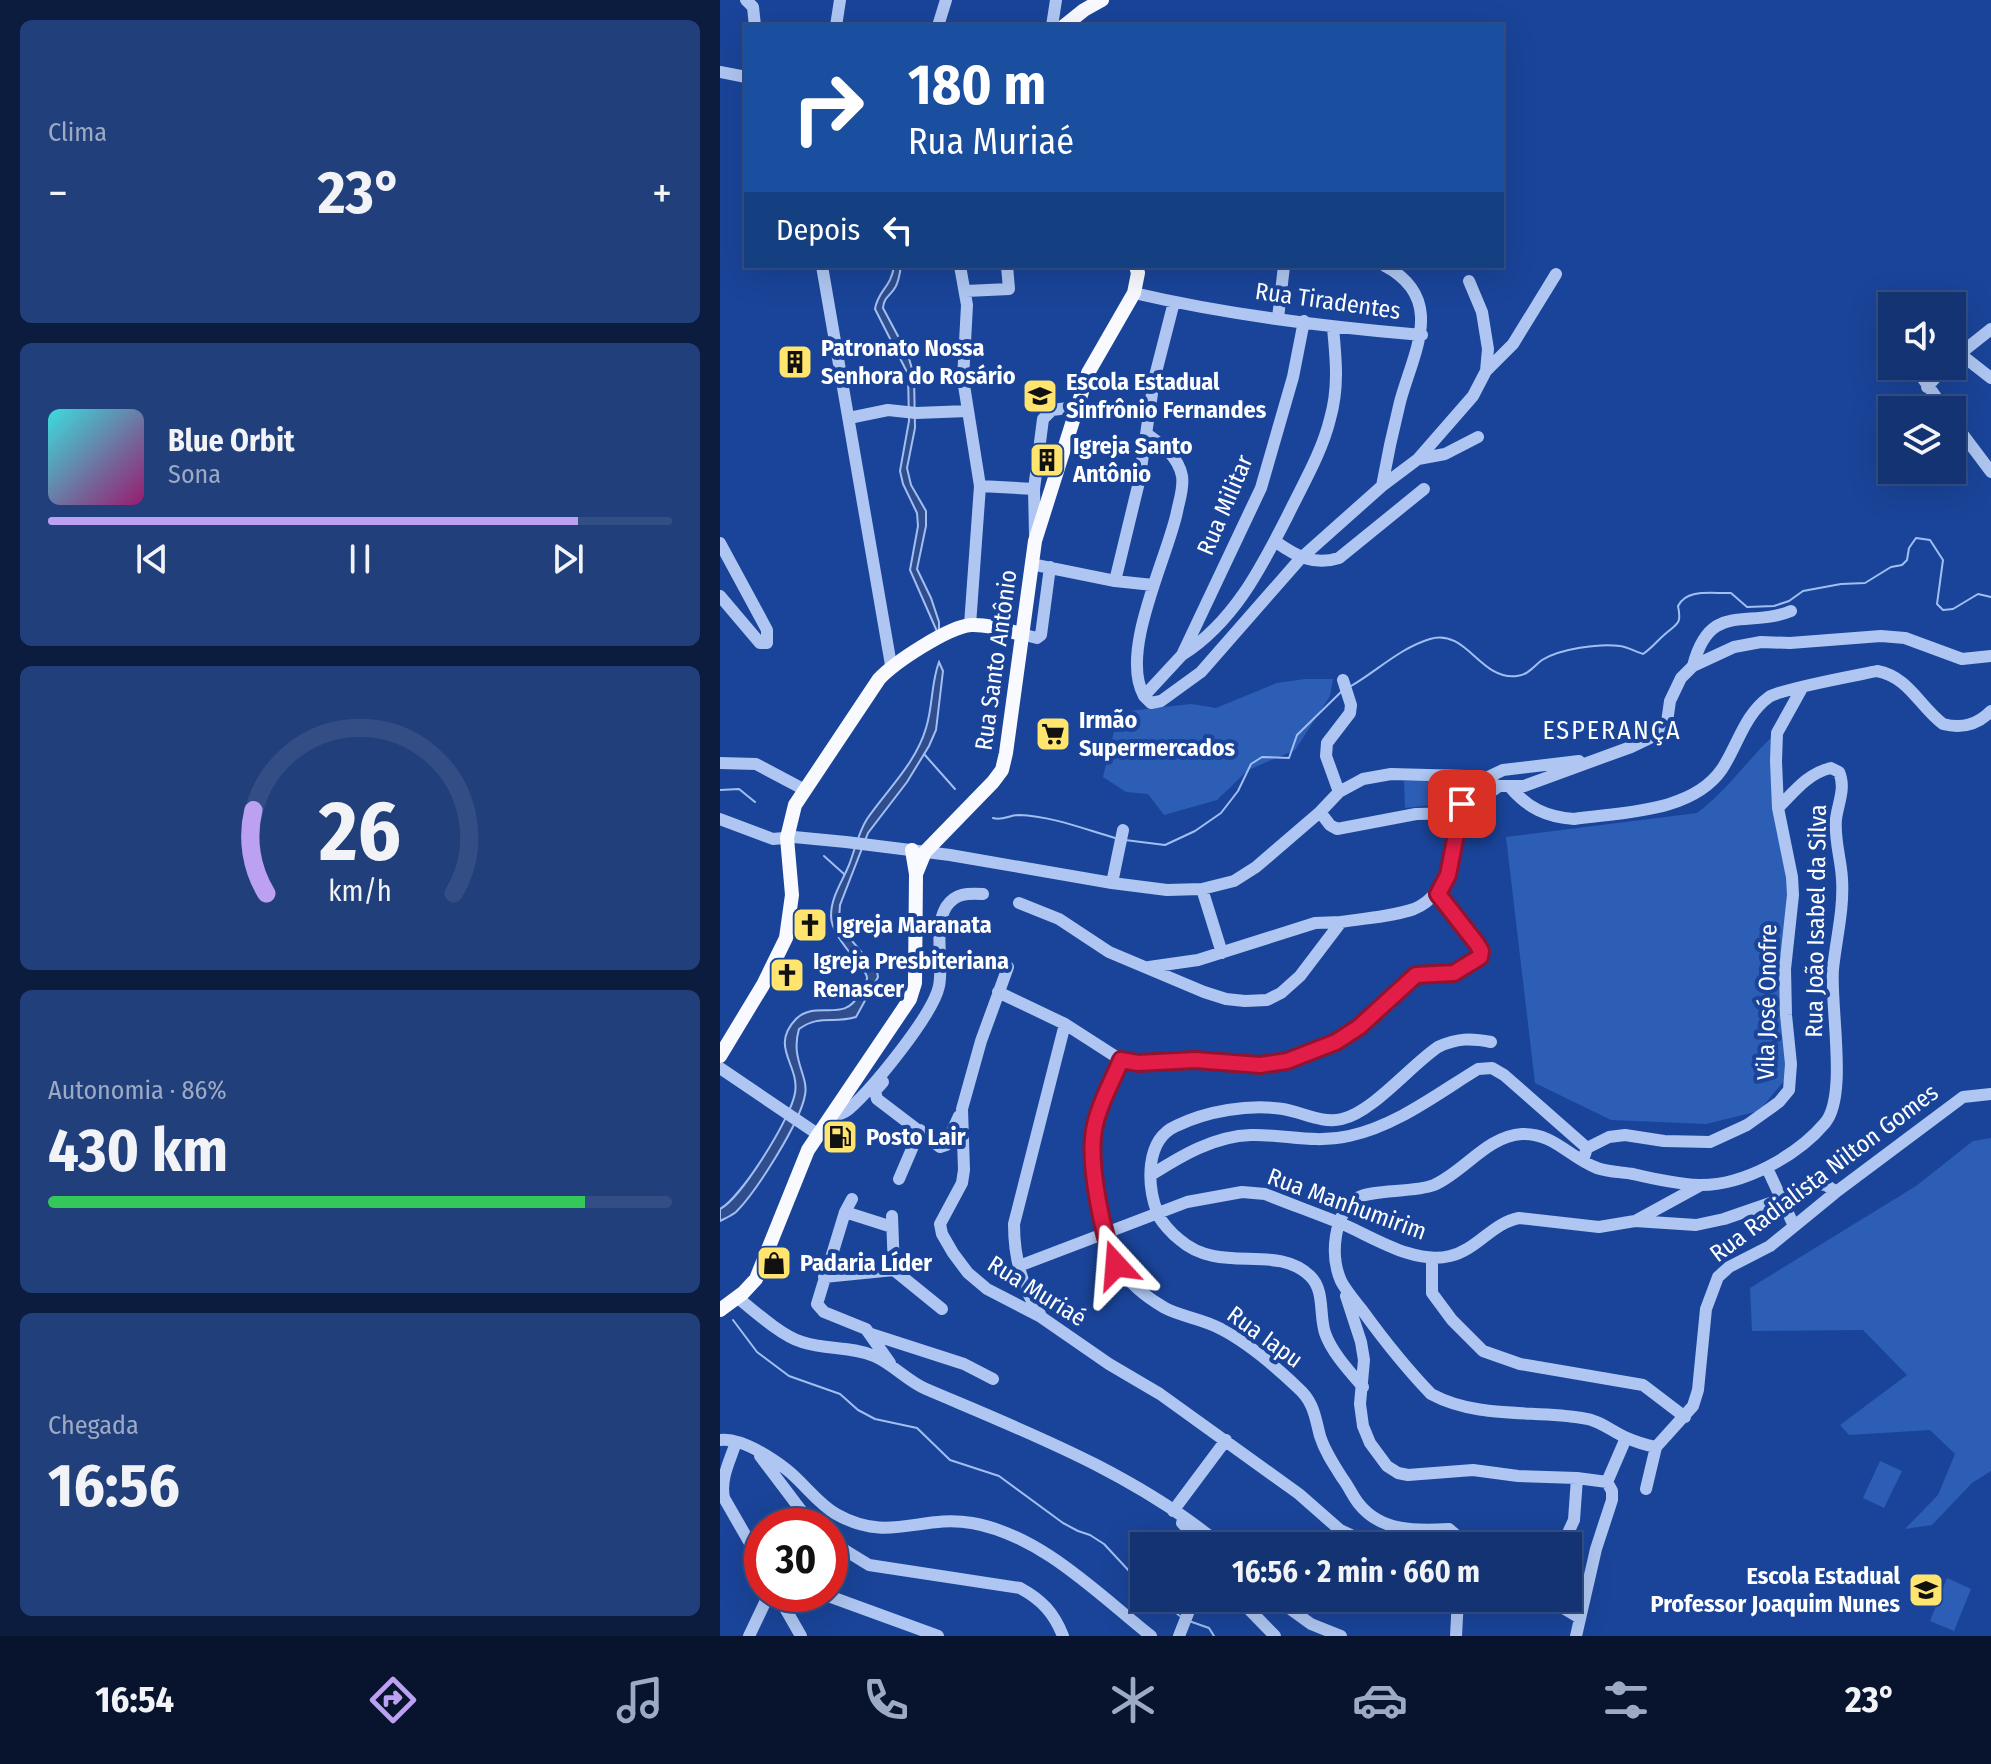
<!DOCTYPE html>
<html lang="pt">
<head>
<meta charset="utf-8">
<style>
  :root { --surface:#143373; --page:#213f7b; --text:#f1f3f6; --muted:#9daac4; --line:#334e85; --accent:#bca0f2 }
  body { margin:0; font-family:"Fira Sans Condensed",sans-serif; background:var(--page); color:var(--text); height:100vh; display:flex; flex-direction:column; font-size:30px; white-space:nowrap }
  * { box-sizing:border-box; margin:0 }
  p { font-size:26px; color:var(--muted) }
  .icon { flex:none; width:44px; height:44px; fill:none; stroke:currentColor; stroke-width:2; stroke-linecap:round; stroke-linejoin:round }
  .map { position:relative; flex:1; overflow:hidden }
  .panel { display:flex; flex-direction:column; gap:20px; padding:20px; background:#0b1c3f; width:720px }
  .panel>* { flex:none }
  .guide { position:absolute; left:24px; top:24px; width:760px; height:244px; border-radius:0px; box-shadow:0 8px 32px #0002,0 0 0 2px var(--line); background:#1a4fa0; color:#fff; overflow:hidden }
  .controls { position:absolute; left:1158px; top:292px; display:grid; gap:16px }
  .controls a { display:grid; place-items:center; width:88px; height:88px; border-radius:0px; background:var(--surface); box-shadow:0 8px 32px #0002,0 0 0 2px var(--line); font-size:40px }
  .speed { position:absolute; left:24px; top:1508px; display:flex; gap:16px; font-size:40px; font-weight:700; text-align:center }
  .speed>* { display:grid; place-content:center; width:104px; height:104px; border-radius:50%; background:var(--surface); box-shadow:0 8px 32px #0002,0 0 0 2px var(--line); line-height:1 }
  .speed .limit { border:12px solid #d22; background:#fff; color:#111 }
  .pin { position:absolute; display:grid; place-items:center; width:68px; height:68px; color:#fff; margin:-34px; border-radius:16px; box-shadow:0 4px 12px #0006 }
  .me { position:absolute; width:88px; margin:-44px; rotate:341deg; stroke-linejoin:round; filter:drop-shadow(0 0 6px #0008) }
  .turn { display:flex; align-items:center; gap:28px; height:168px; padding:0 32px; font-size:36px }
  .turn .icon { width:104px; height:104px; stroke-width:2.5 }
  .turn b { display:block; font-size:56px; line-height:68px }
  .then { display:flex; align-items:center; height:76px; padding:0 32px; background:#0003; gap:16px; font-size:30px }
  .big { font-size:60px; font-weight:700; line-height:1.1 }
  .panel .tile { flex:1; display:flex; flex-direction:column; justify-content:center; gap:12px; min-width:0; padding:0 28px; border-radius:12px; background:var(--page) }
  .panel .dial { align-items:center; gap:0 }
  .dial svg { height:208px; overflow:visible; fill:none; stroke:var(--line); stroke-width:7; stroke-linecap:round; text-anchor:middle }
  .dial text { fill:var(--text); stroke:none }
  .song { display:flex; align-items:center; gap:24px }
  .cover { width:96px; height:96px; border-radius:12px; background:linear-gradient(135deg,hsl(180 70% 55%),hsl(320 70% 35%)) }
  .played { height:8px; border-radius:4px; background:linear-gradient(90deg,var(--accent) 85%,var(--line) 85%) }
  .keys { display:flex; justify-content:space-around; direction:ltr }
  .heat { display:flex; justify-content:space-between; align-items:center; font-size:44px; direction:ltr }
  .charge { height:12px; border-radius:6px; background:linear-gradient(90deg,#34c759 86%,var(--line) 0) }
  .trip { position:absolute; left:410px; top:1532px; width:452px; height:80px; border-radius:0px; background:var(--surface); box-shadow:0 8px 32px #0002,0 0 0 2px var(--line); font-weight:700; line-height:80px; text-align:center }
  .dock { display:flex; height:128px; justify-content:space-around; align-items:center; background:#08142e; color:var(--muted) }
  .dock .icon { width:56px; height:56px }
  .dock .active { color:var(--accent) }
  .dock b { font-size:36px; color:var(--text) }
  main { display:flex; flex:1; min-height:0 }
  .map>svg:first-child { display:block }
  .green { fill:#2d5eb6 }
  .water { fill:#304e8d; stroke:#a1bff3; stroke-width:2 }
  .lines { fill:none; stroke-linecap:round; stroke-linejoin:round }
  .stream { stroke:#a1bff3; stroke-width:2 }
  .minor { stroke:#aec6f1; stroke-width:12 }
  .major { stroke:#f8faff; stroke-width:14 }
  .route-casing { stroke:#92132f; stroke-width:20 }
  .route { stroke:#e11d48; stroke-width:14 }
  .labels { text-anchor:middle; stroke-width:8; stroke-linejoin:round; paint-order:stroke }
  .street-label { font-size:24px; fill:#fff; stroke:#1a4499 }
  .poi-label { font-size:24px; font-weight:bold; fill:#fff; stroke:#1a4499; text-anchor:start }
  .neighbourhood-label { font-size:26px; letter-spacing:2px; fill:#fff; stroke:#1a4499 }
</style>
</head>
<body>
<main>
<section class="panel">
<div class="tile"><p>Clima</p>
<div class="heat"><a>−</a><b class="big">23°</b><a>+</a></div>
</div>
<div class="tile">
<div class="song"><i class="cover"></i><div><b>Blue Orbit</b><p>Sona</p></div></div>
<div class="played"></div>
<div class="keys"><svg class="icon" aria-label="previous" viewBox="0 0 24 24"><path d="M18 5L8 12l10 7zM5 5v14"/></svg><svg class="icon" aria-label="pause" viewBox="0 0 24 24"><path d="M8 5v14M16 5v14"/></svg><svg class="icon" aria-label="next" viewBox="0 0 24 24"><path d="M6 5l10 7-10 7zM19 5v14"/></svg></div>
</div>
<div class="tile dial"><svg viewBox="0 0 100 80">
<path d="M14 69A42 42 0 1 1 86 69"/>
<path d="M14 69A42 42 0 0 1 9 37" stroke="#bca0f2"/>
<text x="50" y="56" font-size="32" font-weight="700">26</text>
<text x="50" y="72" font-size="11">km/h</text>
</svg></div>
<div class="tile"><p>Autonomia · 86%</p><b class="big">430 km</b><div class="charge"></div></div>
<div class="tile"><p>Chegada</p><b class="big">16:56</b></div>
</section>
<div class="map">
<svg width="1271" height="1636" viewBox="0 0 1271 1636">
  <rect width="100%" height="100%" fill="#1a4499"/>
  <path class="green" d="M585,679H613L610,696L575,750L528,770L497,800L444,815L428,794L406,792L383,777L395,727L409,711L471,704L496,708L557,683Z
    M1055,734L1071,890L1068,1076L1039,1111L986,1124L891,1120L815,1083L786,837L977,813C1007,791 1028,759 1055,734Z
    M732,779L733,802H740V809L733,810L732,803L685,808L684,781Z
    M1271,1138V1471L1252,1483L1212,1525L1185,1529L1218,1495L1235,1454L1210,1430L1129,1435L1120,1425L1187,1375L1143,1330L1032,1331L1030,1288L1196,1186L1253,1141Z
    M1160,1461L1182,1471L1164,1508L1143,1498Z
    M1227,1578L1251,1589L1234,1631L1210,1621Z"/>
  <path class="water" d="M174,266H181C180,272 179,280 176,286C171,296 164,296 163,308L188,355L194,376L195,428L187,468L191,485L206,511V526L197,569L211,598L219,622V636L190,570L198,526L197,513L183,484L180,471L189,421L188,374L155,309C158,290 171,288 174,266Z
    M219,662L223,671L216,730L209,746L187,782L148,833L120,905L119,919L123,930L157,971L158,977L136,1017C113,1024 100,1014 79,1029C70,1059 89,1076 85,1095C80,1123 36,1192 16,1212C11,1216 6,1218 0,1221V1209C21,1198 71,1118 75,1093C80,1065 49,1047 76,1019C96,999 125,1024 139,994C141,990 147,983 147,978C148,969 111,939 111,916C111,897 122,882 129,865C135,850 138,833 147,819C167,790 196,763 206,728C213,706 211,683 219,662Z"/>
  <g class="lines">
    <path class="stream" d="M631,686C657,671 680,648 710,639C747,628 760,681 797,676C808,675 814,666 822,660C839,649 880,643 900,646C908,647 916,652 923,654C932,648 937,641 944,635C957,623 962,625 958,606C967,588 993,594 1011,593L1027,607L1054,606L1069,601L1083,591L1121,584L1145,583L1171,567L1182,565L1187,560L1189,548L1196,538L1210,540L1223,560L1217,604L1223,610L1233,609L1258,594L1271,597
      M204,754L235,789
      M0,790L19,789L35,802
      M273,818C283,821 289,815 299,815C331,816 364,829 395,838
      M405,840L445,845L475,831L501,813L518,791L531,764L542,757L569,758L577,735L622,691
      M104,856L124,874
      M13,1320L37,1352L69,1376L120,1394L138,1410L155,1419L197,1428L230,1460L279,1476L343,1523L358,1531L370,1535L384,1544L424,1587
      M436,1598L460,1616
      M469,1621L489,1628L494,1636"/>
    <path class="minor" d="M26,0L33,7L35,26
      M116,26L120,0
      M218,26L226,0
      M332,26L336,0
      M0,72L26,77
      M102,266L171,665
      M240,266L247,305L243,379L260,486L250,625
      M246,291L289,289L287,266
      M414,293C508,315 606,327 702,335
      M558,318L564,266
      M1239,353L1271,378
      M1232,360L1271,329
      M1197,370L1225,410
      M766,371L793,344L836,274
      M1207,387L1226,366
      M129,418L168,410L196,413L248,411
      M1232,420L1271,472
      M427,434C442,445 458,456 462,476C464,488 459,501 457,512C447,559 399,652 424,696L462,655L541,488L573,377L584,321
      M698,459L725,454L758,437
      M260,486L314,489
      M662,486C667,458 673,430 680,402C693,353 727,299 665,266
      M315,534L314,489L323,419L332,410L356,407
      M556,542C576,556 594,566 619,558L704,489
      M0,543L47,630V643H40L0,596
      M311,564L395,581L433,585
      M395,581L419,482L434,380L454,302
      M301,634L317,638L321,635L330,567
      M462,655C514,622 541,568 568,515C583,484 602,452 610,419C619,388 616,359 613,328
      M973,666C990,600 1027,629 1071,611
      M424,696L431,703L441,701L481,672L580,559L662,486L698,459L753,396L766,371L768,349L762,312L749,281
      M0,763L36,764L85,790
      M762,780L783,770L859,761
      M790,787C808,808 826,817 854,819C901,812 972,813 1002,769C1018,745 1024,715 1049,697C1060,689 1138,675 1157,671C1189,677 1199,706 1223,724C1242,729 1257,725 1271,711
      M619,792L606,756L607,743L630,713L631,705L623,680
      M600,812L610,825L617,829L696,814L741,813L779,786
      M0,819L53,839L74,837L126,842L230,855L392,883L447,890L482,889L514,881L536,867L600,812L619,792L643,779L671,774L745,776L779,786H804L911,747L936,735L947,722L950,701L961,678L973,666L1014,647L1041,642L1070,643L1161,636L1185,638L1242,659L1271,656
      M392,883L403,830
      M482,889L502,953
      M299,903L339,919L389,952L484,992L506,999L525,1001L547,1000L561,993L580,976L621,922C645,918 671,917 694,909C739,891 741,818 745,776
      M288,967L261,1041L242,1109L244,1170L242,1183L220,1224L222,1234L233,1253L248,1273L267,1289L321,1317L389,1364L440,1394L579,1494L620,1530L654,1546
      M429,967L478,960L595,923L621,922
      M278,992L345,1024L401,1060L418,1063L475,1060L554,1064L616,1042L639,1027L696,975L734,973L760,957L761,951L757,944L718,894
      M401,1060C387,1093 370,1126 373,1164C374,1176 377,1187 379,1199C387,1251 396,1280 445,1308C462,1317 484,1319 501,1329C528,1343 556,1367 578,1388C594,1402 595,1417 600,1436C605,1452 614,1465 623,1479C629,1487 633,1497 639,1504C661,1532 697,1531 729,1529L736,1535L737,1546
      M0,1068L99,1135
      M163,1082L155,1091L157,1099L220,1147L226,1145L239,1116
      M112,1116C118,1115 124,1113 129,1109C152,1089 213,1015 219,986C224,962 213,929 226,907C235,893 248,893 263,894
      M863,1160L867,1148L889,1137L905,1135L944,1141L990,1142L1027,1125L1059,1102L1069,1090L1071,1064L1066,1015L1065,969L1073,895L1072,877L1058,808L1056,761L1057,733L1082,688
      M1047,1168L1074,1226
      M431,1175C461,1156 494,1136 531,1135C565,1134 592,1144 629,1136C676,1126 717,1094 758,1069L772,1068L784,1075L867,1148
      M179,1179L200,1130
      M132,1199L125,1212L97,1304L104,1312L146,1329L170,1363
      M125,1212L172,1227
      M172,1216L174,1270
      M917,1220L981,1185
      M712,1258V1293L732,1320L763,1351L800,1364L923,1385L965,1417
      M299,1266L467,1202L522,1192L545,1194C570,1204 595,1213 620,1223C652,1236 693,1265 730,1256C757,1250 772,1223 799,1218L879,1227L915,1221L976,1225L1004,1219L1062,1199L1095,1184L1106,1185L1116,1192
      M104,1277L174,1270L222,1309
      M626,1296L641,1342L644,1360L640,1404L643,1426L650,1443L667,1466L678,1473L688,1475L753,1470L798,1476L857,1478L887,1482L906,1438
      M17,1297C34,1311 62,1336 82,1342C106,1350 132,1346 154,1356C173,1364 187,1381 206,1389C309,1433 414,1473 502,1546
      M320,1314C302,1288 294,1256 294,1224L345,1024
      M151,1334L244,1364L273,1379
      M643,1387C630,1372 612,1353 605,1333C599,1315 605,1290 590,1276C556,1243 500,1275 460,1240C452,1234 440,1221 437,1212C427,1184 425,1140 456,1126C487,1111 528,1104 563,1109C582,1112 602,1124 622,1119C653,1112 691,1065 718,1047C737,1038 751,1038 771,1042
      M0,1440C21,1438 50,1457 66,1469C84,1483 96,1502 116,1514C169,1544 200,1514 252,1523C321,1535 378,1594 431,1636
      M16,1442C10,1461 0,1478 4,1498L42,1564
      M936,1447C926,1445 916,1442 907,1438C891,1431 880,1420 862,1418C813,1410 757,1419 711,1394C686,1368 663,1339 642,1310C635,1301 626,1291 621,1281C610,1256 613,1215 637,1198C652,1189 693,1193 714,1185C744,1172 767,1136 802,1134C834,1133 850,1158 877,1168C888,1172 902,1172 913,1174C934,1179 957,1184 979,1185C1023,1186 1077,1156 1105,1123C1128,1096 1110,1007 1113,969C1116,939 1124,910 1122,879C1121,859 1114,839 1116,819C1118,803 1126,788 1119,772L1111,768C1088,773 1074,792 1058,808
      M40,1456L93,1526
      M926,1489L936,1447L973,1406L978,1390L986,1309L998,1277L1009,1267L1050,1246L1116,1192L1243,1097L1271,1094
      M453,1511L506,1440
      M462,1523L476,1538L479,1546
      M110,1541L149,1565L300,1588C322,1600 334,1613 343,1636
      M842,1546L854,1520L857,1478
      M57,1594L81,1636
      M103,1594L218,1636
      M518,1598L555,1636
      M555,1598L591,1624L621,1636
      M827,1598L860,1618
      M29,1636L49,1594
      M459,1636L474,1598
      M736,1636L738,1598
      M856,1636L876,1549L892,1500V1491L887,1482"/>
    <path class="major" d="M344,26L364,10L382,0
      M196,874L205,852L273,782L282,770L286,753L315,541L368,373L414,293L418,273L416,266
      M0,1056L43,985L66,938L72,895L67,838L75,805L159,679C175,662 228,627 251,625C267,624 286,630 301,634
      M0,1310L23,1293L36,1279L88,1150L190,999L195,983L196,874L192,850"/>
  </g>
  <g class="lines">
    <defs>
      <path id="route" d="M396,1265C382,1235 368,1162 374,1130C378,1106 392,1082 401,1060L418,1063L475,1060L540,1065L567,1061L616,1042L639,1027L696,975L734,973L760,957L761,951L757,944L718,894L728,875L742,804"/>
    </defs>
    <use href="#route" class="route-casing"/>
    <use href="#route" class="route"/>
  </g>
  <defs>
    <symbol id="building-square" viewBox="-11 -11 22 22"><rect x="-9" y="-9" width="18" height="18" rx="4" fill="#ffe46e" stroke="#1a4499"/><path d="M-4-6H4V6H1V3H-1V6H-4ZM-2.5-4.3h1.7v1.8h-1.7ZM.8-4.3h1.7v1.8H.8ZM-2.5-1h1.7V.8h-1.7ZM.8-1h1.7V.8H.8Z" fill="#111"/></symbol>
    <symbol id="school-square" viewBox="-11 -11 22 22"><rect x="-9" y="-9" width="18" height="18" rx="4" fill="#ffe46e" stroke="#1a4499"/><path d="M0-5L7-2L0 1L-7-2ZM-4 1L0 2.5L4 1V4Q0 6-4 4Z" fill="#111"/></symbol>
    <symbol id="supermarket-square" viewBox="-11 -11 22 22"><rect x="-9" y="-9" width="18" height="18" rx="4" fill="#ffe46e" stroke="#1a4499"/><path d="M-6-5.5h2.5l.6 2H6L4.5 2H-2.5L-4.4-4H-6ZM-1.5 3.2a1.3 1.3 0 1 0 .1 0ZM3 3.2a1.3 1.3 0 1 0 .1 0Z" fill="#111"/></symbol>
    <symbol id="church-square" viewBox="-11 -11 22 22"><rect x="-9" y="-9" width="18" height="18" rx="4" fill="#ffe46e" stroke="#1a4499"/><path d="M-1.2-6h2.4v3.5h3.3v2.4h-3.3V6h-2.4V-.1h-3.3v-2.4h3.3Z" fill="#111"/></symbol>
    <symbol id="fuel-square" viewBox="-11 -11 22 22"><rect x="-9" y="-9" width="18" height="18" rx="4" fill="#ffe46e" stroke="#1a4499"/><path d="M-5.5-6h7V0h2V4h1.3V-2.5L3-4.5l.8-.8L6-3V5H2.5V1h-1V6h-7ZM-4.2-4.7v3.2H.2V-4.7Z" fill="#111"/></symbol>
    <symbol id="shop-square" viewBox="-11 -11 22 22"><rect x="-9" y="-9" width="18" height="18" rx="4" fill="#ffe46e" stroke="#1a4499"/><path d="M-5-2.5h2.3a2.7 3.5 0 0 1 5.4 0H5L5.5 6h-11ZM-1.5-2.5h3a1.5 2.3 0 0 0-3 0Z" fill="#111"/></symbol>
  </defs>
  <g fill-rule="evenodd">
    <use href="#building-square" x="55" y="342" width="40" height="40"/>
    <use href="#school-square" x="300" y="376" width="40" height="40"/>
    <use href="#building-square" x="307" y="440" width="40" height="40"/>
    <use href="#supermarket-square" x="313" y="714" width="40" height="40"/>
    <use href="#church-square" x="70" y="905" width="40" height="40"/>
    <use href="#church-square" x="47" y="955" width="40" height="40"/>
    <use href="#fuel-square" x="100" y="1117" width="40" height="40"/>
    <use href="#shop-square" x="34" y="1243" width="40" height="40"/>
    <use href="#school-square" x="1186" y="1570" width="40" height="40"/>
  </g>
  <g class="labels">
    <g class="street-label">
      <text transform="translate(608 301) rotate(8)" y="8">Rua Tiradentes</text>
      <text transform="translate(505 505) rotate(-67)" y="8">Rua Militar</text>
      <text transform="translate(276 660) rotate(-82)" y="8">Rua Santo Antônio</text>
      <text transform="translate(1096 921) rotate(-89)" y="8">Rua João Isabel da Silva</text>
      <text transform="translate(1047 1002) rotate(-89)" y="8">Vila José Onofre</text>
      <text transform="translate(1104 1173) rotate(-37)" y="8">Rua Radialista Nilton Gomes</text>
      <text transform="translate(627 1204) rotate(20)" y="8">Rua Manhumirim</text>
      <text transform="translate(317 1291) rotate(32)" y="8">Rua Muriaé</text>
      <text transform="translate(545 1337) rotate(36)" y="8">Rua Iapu</text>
    </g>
    <g class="poi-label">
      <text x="101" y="356">Patronato Nossa<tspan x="101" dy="28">Senhora do Rosário</tspan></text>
      <text x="346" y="390">Escola Estadual<tspan x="346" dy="28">Sinfrônio Fernandes</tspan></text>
      <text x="353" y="454">Igreja Santo<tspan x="353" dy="28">Antônio</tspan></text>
      <text x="359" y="728">Irmão<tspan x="359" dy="28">Supermercados</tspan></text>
      <text x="116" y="933">Igreja Maranata</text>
      <text x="93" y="969">Igreja Presbiteriana<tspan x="93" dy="28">Renascer</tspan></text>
      <text x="146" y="1145">Posto Lair</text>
      <text x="80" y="1271">Padaria Líder</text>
      <text x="1180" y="1584" text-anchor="end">Escola Estadual<tspan x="1180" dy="28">Professor Joaquim Nunes</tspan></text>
    </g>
    <g class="neighbourhood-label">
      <text x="892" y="739">ESPERANÇA</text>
    </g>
  </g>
</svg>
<div class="controls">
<a><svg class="icon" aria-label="sound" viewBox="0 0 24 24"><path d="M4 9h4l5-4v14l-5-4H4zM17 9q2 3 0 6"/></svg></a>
<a><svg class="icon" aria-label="layers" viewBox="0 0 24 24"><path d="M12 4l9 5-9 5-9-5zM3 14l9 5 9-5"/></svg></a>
</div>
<div class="speed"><div class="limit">30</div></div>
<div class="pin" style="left:742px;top:804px;background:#d93025"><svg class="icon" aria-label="arrive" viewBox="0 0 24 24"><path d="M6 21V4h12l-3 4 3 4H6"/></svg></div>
<svg class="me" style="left:396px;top:1265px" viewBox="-20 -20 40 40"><path d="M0-17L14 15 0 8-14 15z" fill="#e11d48" stroke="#fff" stroke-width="4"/></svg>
<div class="trip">16:56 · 2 min · 660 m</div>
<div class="guide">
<div class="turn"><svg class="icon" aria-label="right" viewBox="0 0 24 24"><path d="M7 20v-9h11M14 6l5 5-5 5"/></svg><div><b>180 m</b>Rua Muriaé</div></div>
<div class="then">Depois<svg class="icon" aria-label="left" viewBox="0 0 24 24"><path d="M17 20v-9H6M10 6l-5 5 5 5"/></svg></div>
</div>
</div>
</main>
<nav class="dock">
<b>16:54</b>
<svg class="icon active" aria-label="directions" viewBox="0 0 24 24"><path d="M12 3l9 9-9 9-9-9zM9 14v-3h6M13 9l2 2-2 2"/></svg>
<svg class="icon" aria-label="music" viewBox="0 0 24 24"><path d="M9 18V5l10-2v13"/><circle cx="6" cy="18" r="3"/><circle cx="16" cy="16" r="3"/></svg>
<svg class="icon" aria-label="phone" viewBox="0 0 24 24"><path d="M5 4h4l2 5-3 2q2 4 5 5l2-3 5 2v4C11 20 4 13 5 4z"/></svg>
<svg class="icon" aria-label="climate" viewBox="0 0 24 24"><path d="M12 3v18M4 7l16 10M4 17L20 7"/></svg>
<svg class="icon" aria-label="car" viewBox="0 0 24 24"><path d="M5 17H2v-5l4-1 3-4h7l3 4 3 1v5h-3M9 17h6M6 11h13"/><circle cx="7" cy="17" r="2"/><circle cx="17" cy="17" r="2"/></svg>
<svg class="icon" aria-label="filters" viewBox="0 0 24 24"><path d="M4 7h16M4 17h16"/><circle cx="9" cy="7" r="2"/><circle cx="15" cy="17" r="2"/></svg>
<b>23°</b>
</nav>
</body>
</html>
